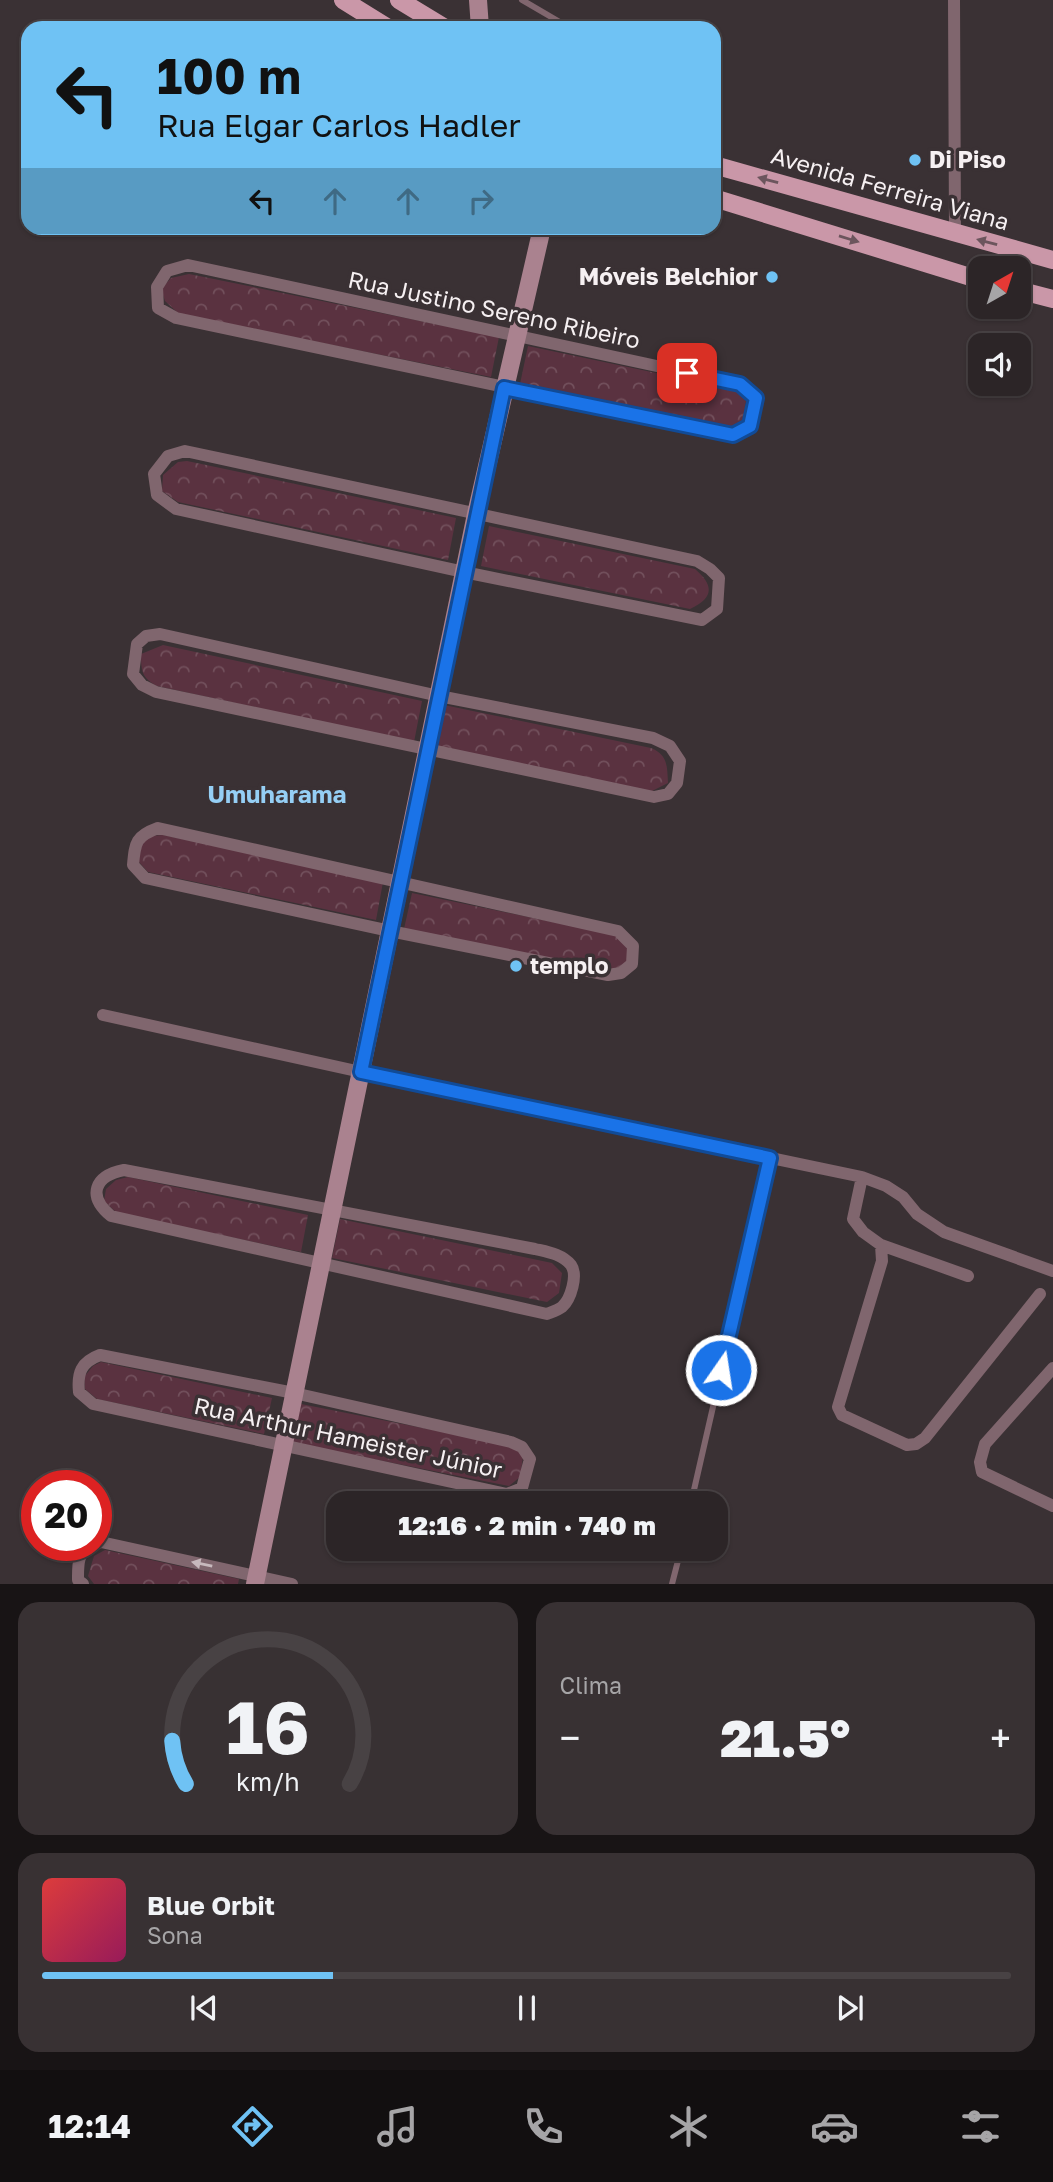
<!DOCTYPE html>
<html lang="pt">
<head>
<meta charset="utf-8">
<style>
  :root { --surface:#2c2527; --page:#383133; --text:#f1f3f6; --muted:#a6a5a7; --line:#484244; --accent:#6fc2f4 }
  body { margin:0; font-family:"Golos Text",sans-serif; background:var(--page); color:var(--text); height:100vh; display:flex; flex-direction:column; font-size:26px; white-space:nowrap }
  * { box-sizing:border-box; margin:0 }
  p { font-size:23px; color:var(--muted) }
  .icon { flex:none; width:38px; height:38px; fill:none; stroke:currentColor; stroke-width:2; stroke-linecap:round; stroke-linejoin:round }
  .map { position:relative; height:1584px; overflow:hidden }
  .side { display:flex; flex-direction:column; gap:18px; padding:18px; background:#181415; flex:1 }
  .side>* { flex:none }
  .banner { position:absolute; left:21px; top:21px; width:700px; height:214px; border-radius:21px; box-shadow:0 2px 5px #0004,0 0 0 2px var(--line); background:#6fc2f4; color:#111; overflow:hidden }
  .needle { width:46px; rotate:39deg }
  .tools { position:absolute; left:968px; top:256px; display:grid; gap:14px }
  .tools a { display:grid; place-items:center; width:63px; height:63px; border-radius:14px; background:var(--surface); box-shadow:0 2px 5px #0004,0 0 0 2px var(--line); font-size:35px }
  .speed { position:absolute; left:21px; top:1470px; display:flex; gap:14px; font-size:35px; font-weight:700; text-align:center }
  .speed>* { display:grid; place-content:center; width:91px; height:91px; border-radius:50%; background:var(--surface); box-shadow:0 2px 5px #0004,0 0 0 2px var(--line); line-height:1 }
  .speed .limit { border:10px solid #d22; background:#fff; color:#111 }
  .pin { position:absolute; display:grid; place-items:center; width:60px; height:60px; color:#fff; margin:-30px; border-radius:14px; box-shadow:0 4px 10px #0006 }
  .me { position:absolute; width:77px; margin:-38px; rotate:13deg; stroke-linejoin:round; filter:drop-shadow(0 0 5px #0008) }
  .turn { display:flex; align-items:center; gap:24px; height:147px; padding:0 21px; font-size:32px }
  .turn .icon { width:91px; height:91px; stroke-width:2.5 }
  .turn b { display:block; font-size:49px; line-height:60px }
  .lanes { display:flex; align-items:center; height:66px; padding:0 21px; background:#0003; justify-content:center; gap:35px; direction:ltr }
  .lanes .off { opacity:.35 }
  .big { font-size:52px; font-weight:800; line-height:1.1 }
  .side .card { flex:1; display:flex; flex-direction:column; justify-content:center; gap:10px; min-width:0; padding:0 24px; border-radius:21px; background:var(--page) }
  .side .dial { align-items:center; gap:0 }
  .dial svg { height:182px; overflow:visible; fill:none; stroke:var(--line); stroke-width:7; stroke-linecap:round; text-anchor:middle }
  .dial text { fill:var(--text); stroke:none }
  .song { display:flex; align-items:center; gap:21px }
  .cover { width:84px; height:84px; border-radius:10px; background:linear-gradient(135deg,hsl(0 70% 55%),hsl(330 70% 35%)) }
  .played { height:7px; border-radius:4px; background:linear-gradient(90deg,var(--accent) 30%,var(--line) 30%) }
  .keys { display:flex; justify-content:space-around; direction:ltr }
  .heat { display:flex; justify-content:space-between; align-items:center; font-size:38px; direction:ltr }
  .side .tiles { flex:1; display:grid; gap:18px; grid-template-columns:1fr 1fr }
  .card:last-child { grid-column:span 2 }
  .trip { position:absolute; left:326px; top:1491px; width:402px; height:70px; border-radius:21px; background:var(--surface); box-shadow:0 2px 5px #0004,0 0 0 2px var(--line); font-weight:800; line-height:70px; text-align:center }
  .tabs { display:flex; height:112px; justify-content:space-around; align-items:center; background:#120f10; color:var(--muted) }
  .tabs .icon { width:49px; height:49px }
  .tabs .active { color:var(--accent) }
  .tabs b { font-size:32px; color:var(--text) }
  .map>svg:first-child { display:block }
  .park { fill:url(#park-crowns) }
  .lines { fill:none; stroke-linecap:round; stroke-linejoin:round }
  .lane { stroke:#80666e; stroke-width:6 }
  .street { stroke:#80666e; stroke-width:12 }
  .secondary { stroke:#aa828f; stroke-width:18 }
  .primary { stroke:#ca97a8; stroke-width:18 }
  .oneway { fill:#6c555d }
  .oneway2 { fill:#c7b9bd }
  .route-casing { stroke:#114b97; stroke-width:18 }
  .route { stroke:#1a73e8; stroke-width:12 }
  .poi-dot { fill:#6fc2f4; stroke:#3a3134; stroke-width:2.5 }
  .labels { text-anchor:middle; stroke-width:7; stroke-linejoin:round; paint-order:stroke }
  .poi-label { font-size:23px; font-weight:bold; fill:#f6f0f2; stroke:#3a3134; text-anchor:start }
  .street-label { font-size:23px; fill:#f6f0f2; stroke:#3a3134 }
  .neighbourhood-label { font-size:24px; font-weight:bold; fill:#95cff5; stroke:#3a3134 }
</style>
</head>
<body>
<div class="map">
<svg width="1053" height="1584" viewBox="0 0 1053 1584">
  <defs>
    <pattern id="park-crowns" width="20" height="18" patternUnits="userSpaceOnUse" patternTransform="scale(1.75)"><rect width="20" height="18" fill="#5a3240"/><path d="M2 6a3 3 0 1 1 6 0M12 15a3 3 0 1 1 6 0" fill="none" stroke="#72505c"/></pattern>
  </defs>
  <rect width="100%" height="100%" fill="#3a3134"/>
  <path class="park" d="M189,274L499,337L491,377L179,314L165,301L161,289L171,278Z
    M528,346L737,390L746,401L743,422L729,428L520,384Z
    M187,461L456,518L448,560L178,502L162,491L163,475L178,462Z
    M489,526L695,569C715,586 713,598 690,609L481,566Z
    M163,645L422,701L414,742L157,686C142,678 141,671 141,654Z
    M444,705L651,748C668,755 667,766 668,783L650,792L435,747Z
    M163,835L383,882L376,920L148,872L138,861L140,846L149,836Z
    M412,893L615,935L628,948V961L620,968L606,970L404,929Z
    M128,1177L308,1215L301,1252L117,1213L104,1201L106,1189L116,1180Z
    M340,1219L552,1263L562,1273L559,1293L547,1302L332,1258Z
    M101,1362L272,1398L264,1434L97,1399L85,1389L84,1377L93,1366Z
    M301,1404L514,1446L523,1457L520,1477L509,1486L293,1443Z
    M105,1550L239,1579L238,1584H94L88,1576L94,1556Z"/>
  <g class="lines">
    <path class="lane" d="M522,0L570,28
      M691,1503L770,1158
      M672,1584L681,1549"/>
    <path class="street" d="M954,0L955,233
      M188,265L740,384L756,398L750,426L733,435L176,318L158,308L157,287L167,271Z
      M185,451L697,561L710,569L719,578L717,609L702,620L464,572L176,509L157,495L154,474L168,456Z
      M160,634L439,696L653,738L670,746L680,761L677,783L668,794L654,797L156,692L142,685L133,674L137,644L146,636Z
      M158,828L618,931L633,946L632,964L621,973L608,975L390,931L145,878L133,865C135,842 136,836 158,828Z
      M103,1015L361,1072L862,1177L886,1186L903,1197L917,1214L944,1232L1053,1271
      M124,1170L535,1249C548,1252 562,1254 571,1265C578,1275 571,1299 562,1307C558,1310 552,1312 547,1314L111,1216C87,1196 94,1176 124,1170Z
      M862,1177L853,1219L863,1232L881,1245L882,1261L838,1407L842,1415L907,1445L916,1444L925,1438L1040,1294
      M881,1245L968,1276
      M100,1355L294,1393L511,1442L522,1447L530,1459L522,1488L507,1494L93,1404L79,1392C77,1373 81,1362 100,1355Z
      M1053,1368L985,1444L980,1462L982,1472L1053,1506
      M96,1544L101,1542L292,1584
      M83,1584L78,1580C78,1565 77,1551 93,1545"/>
    <path class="secondary" d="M478,0L480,28
      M255,1584L476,514L542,228"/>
    <path class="primary" d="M343,0L388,28
      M399,0L445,28
      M714,165L1053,260
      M714,198L980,280
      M1018,290L1053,299"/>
  </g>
  <defs><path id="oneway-solid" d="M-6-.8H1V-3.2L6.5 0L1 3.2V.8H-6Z" transform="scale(1.75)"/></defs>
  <g class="oneway">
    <use href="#oneway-solid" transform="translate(768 180) rotate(-165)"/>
    <use href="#oneway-solid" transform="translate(849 239) rotate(17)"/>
    <use href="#oneway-solid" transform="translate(987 242) rotate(-165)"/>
  </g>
  <use class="oneway2" href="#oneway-solid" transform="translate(202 1564) rotate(-168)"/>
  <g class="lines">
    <defs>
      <path id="route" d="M687,373L740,384L756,398L750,426L733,435L504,388L361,1072L770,1158L721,1370"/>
    </defs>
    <use href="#route" class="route-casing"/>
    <use href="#route" class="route"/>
  </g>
  <g class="poi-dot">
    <circle cx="915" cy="160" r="7"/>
    <circle cx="772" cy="277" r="7"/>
    <circle cx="516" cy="966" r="7"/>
  </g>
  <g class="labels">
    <g class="poi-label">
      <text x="929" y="168">Di Piso</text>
      <text x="758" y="285" text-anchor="end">Móveis Belchior</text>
      <text x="530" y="974">templo</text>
    </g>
    <g class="street-label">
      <text transform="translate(890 189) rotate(16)" y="8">Avenida Ferreira Viana</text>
      <text transform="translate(494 310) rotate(12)" y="8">Rua Justino Sereno Ribeiro</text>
      <text transform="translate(348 1438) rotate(12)" y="8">Rua Arthur Hameister Júnior</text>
    </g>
    <g class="neighbourhood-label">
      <text x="277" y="803">Umuharama</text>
    </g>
  </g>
</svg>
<div class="tools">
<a><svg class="needle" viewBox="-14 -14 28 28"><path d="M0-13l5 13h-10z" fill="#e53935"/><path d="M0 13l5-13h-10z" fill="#a6a5a7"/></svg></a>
<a><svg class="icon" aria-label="sound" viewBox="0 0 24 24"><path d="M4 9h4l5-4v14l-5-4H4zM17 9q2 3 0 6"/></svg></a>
</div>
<div class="speed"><div class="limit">20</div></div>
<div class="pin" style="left:687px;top:373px;background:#d93025"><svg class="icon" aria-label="arrive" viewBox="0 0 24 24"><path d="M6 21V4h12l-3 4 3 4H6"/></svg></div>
<svg class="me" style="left:721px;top:1370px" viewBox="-20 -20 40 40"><circle r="17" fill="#1a73e8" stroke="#fff" stroke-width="3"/><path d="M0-11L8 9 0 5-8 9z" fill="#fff"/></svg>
<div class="trip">12:16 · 2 min · 740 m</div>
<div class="banner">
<div class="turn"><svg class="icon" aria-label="left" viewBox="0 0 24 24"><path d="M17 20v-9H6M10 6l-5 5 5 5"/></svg><div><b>100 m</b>Rua Elgar Carlos Hadler</div></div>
<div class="lanes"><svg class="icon" aria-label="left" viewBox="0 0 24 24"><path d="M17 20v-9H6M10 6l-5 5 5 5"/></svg><svg class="icon off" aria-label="ahead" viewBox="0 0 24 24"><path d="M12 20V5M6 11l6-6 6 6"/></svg><svg class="icon off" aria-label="ahead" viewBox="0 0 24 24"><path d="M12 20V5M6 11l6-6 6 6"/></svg><svg class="icon off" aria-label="right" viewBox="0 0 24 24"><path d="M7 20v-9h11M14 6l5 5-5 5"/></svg></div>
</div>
</div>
<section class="side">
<div class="tiles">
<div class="card dial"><svg viewBox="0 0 100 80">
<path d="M14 69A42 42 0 1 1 86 69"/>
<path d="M14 69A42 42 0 0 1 8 50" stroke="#6fc2f4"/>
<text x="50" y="56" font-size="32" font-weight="700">16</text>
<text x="50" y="72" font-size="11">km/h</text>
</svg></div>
<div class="card"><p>Clima</p>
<div class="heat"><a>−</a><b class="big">21.5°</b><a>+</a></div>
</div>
<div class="card">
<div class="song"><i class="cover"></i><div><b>Blue Orbit</b><p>Sona</p></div></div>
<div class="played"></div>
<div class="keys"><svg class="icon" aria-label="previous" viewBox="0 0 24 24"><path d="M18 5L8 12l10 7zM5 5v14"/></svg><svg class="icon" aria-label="pause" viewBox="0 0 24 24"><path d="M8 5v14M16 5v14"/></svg><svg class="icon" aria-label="next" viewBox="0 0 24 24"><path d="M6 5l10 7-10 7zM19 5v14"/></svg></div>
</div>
</div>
</section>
<nav class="tabs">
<b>12:14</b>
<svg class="icon active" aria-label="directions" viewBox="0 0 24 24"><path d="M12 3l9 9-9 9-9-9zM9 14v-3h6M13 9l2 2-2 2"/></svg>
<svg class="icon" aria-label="music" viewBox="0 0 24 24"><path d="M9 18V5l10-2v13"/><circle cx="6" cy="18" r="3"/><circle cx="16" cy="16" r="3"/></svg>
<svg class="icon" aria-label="phone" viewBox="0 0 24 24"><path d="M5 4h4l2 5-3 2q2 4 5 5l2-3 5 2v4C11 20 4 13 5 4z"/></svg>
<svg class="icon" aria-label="climate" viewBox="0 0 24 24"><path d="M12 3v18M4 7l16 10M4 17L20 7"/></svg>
<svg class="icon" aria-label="car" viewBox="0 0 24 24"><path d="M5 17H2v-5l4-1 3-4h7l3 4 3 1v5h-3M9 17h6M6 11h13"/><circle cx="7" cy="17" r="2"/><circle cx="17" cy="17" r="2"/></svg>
<svg class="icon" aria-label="filters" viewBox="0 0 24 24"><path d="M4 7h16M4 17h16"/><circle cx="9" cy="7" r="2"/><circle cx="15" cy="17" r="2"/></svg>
</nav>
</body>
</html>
